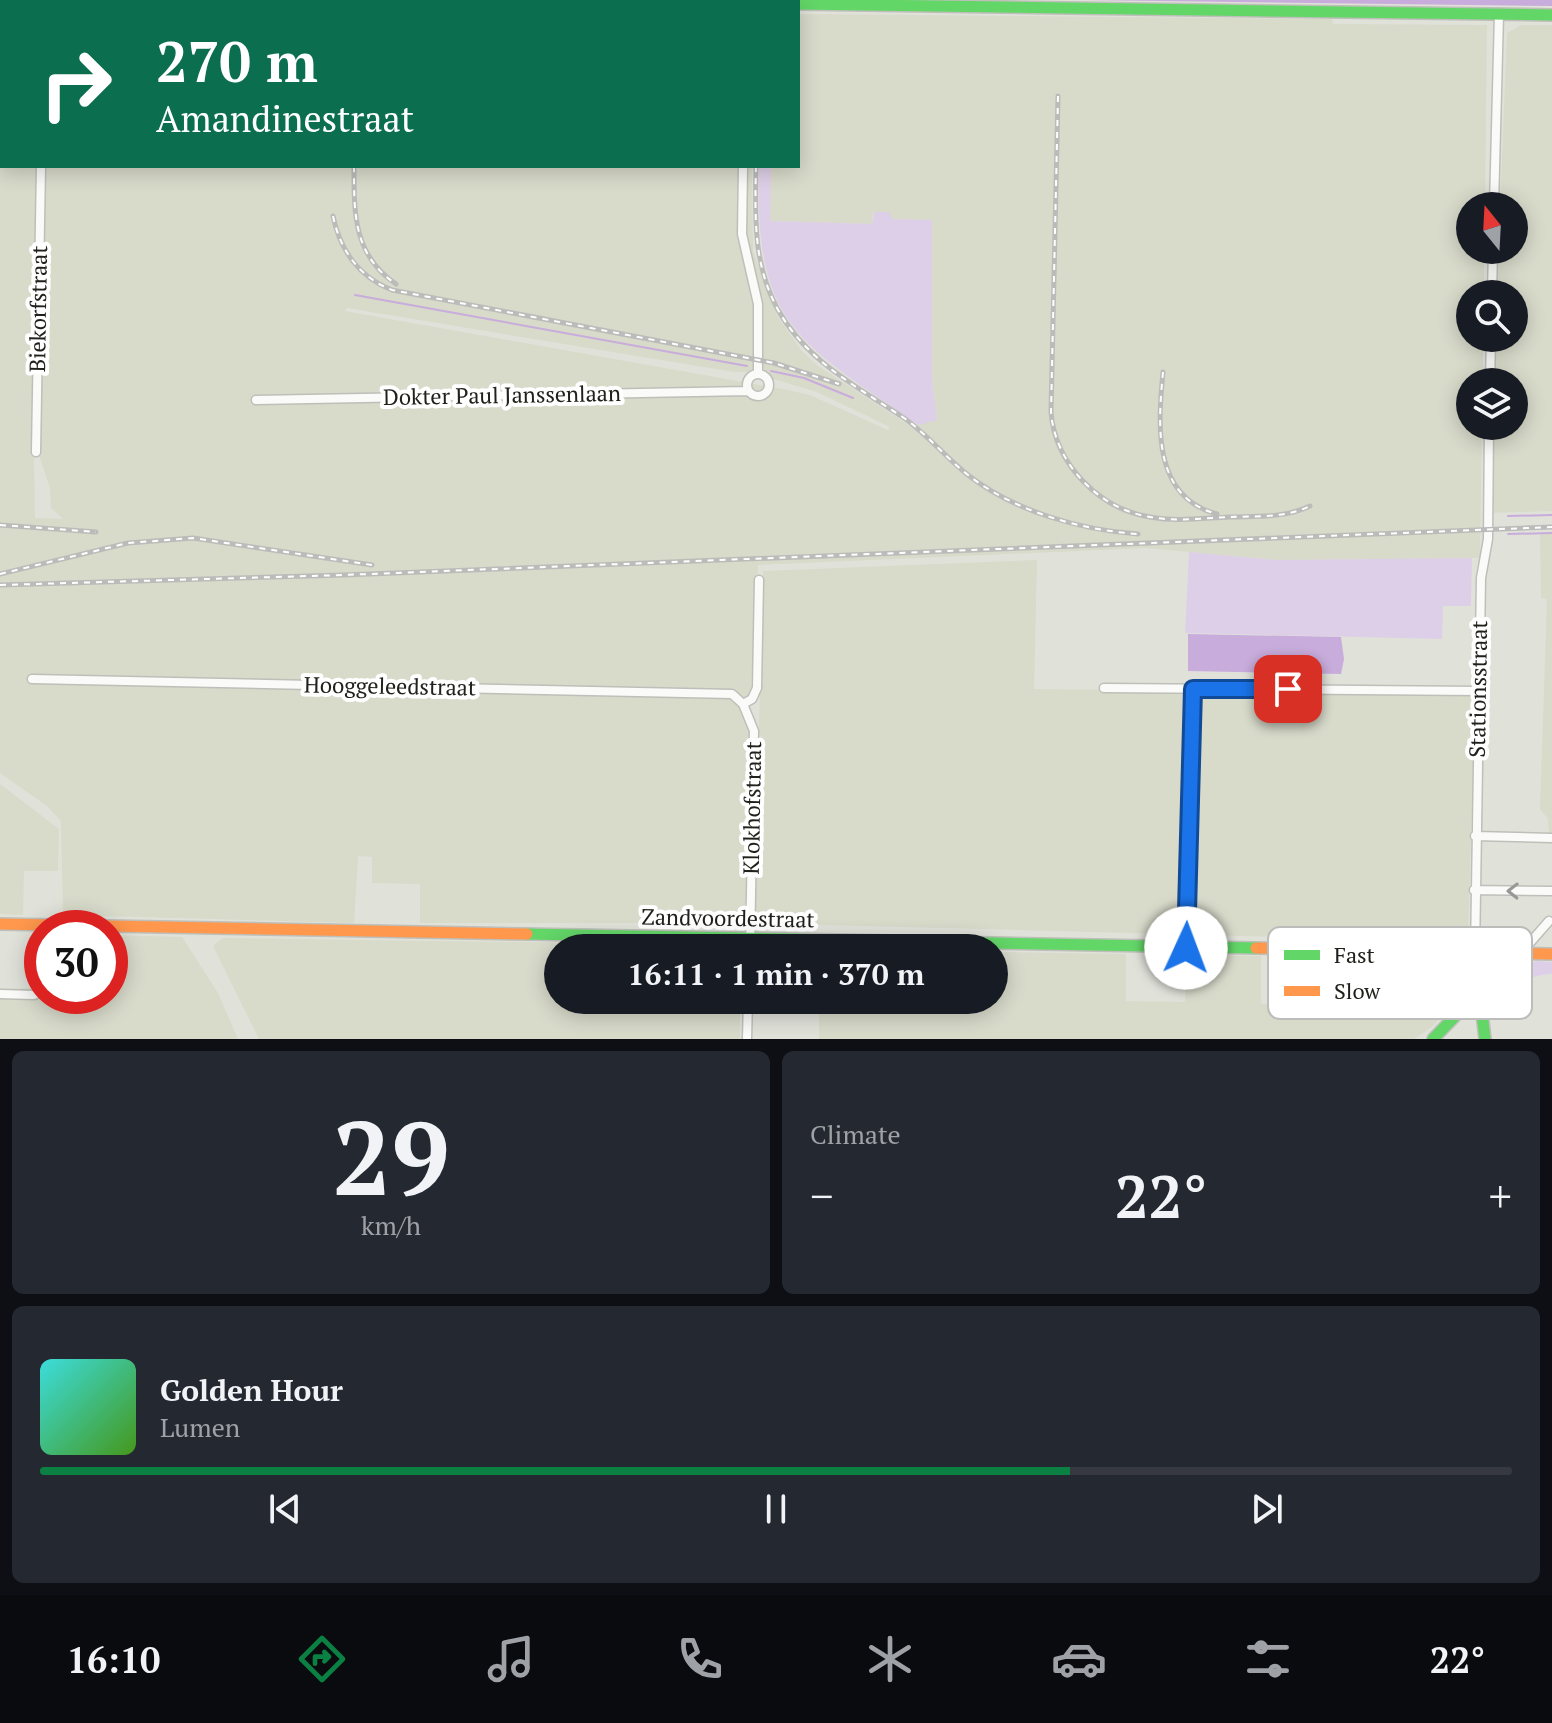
<!DOCTYPE html>
<html lang="en">
<head>
<meta charset="utf-8">
<style>
  :root { --surface:#171b24; --page:#242831; --text:#f1f3f6; --muted:#9ea1a6; --line:#363941; --accent:#0b8043 }
  body { margin:0; font-family:"PT Serif",serif; background:var(--page); color:var(--text); height:100vh; display:flex; flex-direction:column; font-size:30px; white-space:nowrap }
  * { box-sizing:border-box; margin:0 }
  p { font-size:26px; color:var(--muted) }
  .icon { flex:none; width:44px; height:44px; fill:none; stroke:currentColor; stroke-width:2; stroke-linecap:round; stroke-linejoin:round }
  .map { position:relative; height:1039px; overflow:hidden }
  .sheet { display:flex; flex-direction:column; gap:12px; padding:12px; background:#0d0f14; flex:1 }
  .sheet>* { flex:none }
  .hud { position:absolute; left:0px; top:0px; width:800px; height:168px; box-shadow:0 4px 20px #0003; background:#0b6e4f; color:#fff; overflow:hidden }
  .needle { width:52px; rotate:342deg }
  .fabs { position:absolute; left:1456px; top:192px; display:grid; gap:16px }
  .fabs a { display:grid; place-items:center; width:72px; height:72px; border-radius:50%; background:var(--surface); box-shadow:0 4px 20px #0003; font-size:40px }
  .speed { position:absolute; left:24px; top:910px; display:flex; gap:16px; font-size:40px; font-weight:700; text-align:center }
  .speed>* { display:grid; place-content:center; width:104px; height:104px; border-radius:50%; background:var(--surface); box-shadow:0 4px 20px #0003; line-height:1 }
  .speed .limit { border:12px solid #d22; background:#fff; color:#111 }
  .pin { position:absolute; display:grid; place-items:center; width:68px; height:68px; color:#fff; margin:-34px; border-radius:16px; box-shadow:0 4px 12px #0006 }
  .me { position:absolute; width:88px; margin:-44px; rotate:2deg; stroke-linejoin:round; filter:drop-shadow(0 0 6px #0008) }
  .turn { display:flex; align-items:center; gap:28px; height:168px; padding:0 24px; font-size:36px }
  .turn .icon { width:104px; height:104px; stroke-width:2.5 }
  .turn b { display:block; font-size:56px; line-height:68px }
  .big { font-size:60px; font-weight:800; line-height:1.1 }
  .sheet .card { flex:1; display:flex; flex-direction:column; justify-content:center; gap:12px; min-width:0; padding:0 28px; border-radius:12px; background:var(--page) }
  .sheet .dial { align-items:center; gap:0 }
  .dial b { font-size:104px; line-height:1 }
  .song { display:flex; align-items:center; gap:24px }
  .cover { width:96px; height:96px; border-radius:12px; background:linear-gradient(135deg,hsl(180 70% 55%),hsl(100 70% 35%)) }
  .played { height:8px; border-radius:4px; background:linear-gradient(90deg,var(--accent) 70%,var(--line) 70%) }
  .keys { display:flex; justify-content:space-around; direction:ltr }
  .heat { display:flex; justify-content:space-between; align-items:center; font-size:44px; direction:ltr }
  .sheet .tiles { flex:1; display:grid; gap:12px; grid-template-columns:1fr 1fr }
  .card:last-child { grid-column:span 2 }
  .trip { position:absolute; left:544px; top:934px; width:464px; height:80px; border-radius:40px; background:var(--surface); box-shadow:0 4px 20px #0003; font-weight:800; line-height:80px; text-align:center }
  .menu { display:flex; height:128px; justify-content:space-around; align-items:center; background:#090b0e; color:var(--muted) }
  .menu .icon { width:56px; height:56px }
  .menu .on { color:var(--accent) }
  .menu b { font-size:36px; color:var(--text) }
  .map>svg:first-child { display:block }
  .built { fill:#d8daca; fill-rule:evenodd }
  .green { fill:#decfe8 }
  .water { fill:#c8acdb }
  .lines { fill:none; stroke-linecap:round; stroke-linejoin:round }
  .stream { stroke:#c8acdb; stroke-width:2 }
  .street-casing { stroke:#bebfb9; stroke-width:11 }
  .fast-casing { stroke:#bebfb9; stroke-width:14 }
  .slow-casing { stroke:#bebfb9; stroke-width:14 }
  .street { stroke:#fafbf9; stroke-width:8 }
  .fast { stroke:#63d668; stroke-width:11 }
  .slow { stroke:#ff974d; stroke-width:11 }
  .rail-casing { stroke:#bbbcba; stroke-width:5 }
  .rail { stroke:#fff; stroke-width:2; stroke-dasharray:6; stroke-linecap:butt }
  .oneway { stroke:#989996 }
  .route-casing { stroke:#114b97; stroke-width:20 }
  .route { stroke:#1a73e8; stroke-width:14 }
  .labels { text-anchor:middle; stroke-width:8; stroke-linejoin:round; paint-order:stroke }
  .street-label { font-size:22px; fill:#21211c; stroke:#fff }
  .key { fill:#fff; stroke:#bcbcbb; stroke-width:2 }
  .key-label { font-size:22px; fill:#21211c }
</style>
</head>
<body>
<div class="map">
<svg width="1552" height="1039" viewBox="0 0 1552 1039">
  <rect width="100%" height="100%" fill="#e0e2da"/>
  <path class="built" d="M0,0H9L2,2V166H752L753,251L778,317L801,350L818,366L913,428L927,420H937L932,381V220L893,219L873,212L872,224L769,221L771,166H798V14L1332,19L1333,24L1487,25L1485,206H1470V250H1484V294H1470V338H1483V382H1470V426H1482L1480,558L1276,560L1146,548L758,565L749,725L745,923H420V884L372,883V857L358,856L354,923L63,915L61,821L47,806L0,773ZM347,308L734,372H750L754,366H762L770,378L817,392L890,427L888,430L810,395L788,390L345,311ZM39,455L50,488L51,508L63,519L35,518L34,456Z
    M1521,25H1552V511L1488,513L1492,426H1514V382H1493L1495,338H1514V294H1497L1499,250H1514V206H1500L1507,33Z
    M1540,534H1552V835H1549L1548,819L1540,809L1547,599L1541,598Z
    M1037,560L1034,689L1475,693L1468,942L754,923L763,571Z
    M0,784L59,829L58,871H24L23,915L0,914Z
    M110,935L182,937L218,993L238,1039H0V989L42,988V996H110Z
    M223,938L740,945L558,948V1000H740V1039H259L213,946Z
    M994,952L1126,954V1001L1185,1002L1187,955L1261,956V1004L1310,1006V990L1335,986V958L1454,960L1461,978L1458,997L1432,1027L1414,1039H819V1000H994Z"/>
  <path class="green" d="M759,166H771L770,221L872,224L874,212H889L893,219L932,220V381L937,420L918,425C798,341 754,327 759,166Z
    M1189,552L1276,560L1472,558L1471,606H1443L1442,639L1185,633Z
    M1537,961L1552,962V974C1523,975 1511,990 1498,1014L1489,1013C1491,987 1514,969 1537,961Z"/>
  <path class="water" d="M1083,0H1552V6Z
    M1188,634L1341,637L1344,659L1341,674L1188,671Z"/>
  <g class="lines">
    <path class="stream" d="M355,295L747,366
      M771,371L804,378L853,398
      M1508,516L1552,515
      M1508,534L1552,533"/>
    <defs>
      <path id="street" d="M45,2V0
        M743,166L742,234L758,304V373
        M1494,206L1499,14
        M1492,294L1493,250
        M747 385a11 11 0 1 1 22 0a11 11 0 1 1-22 0Z
        M1490,382L1491,338
        M256,400L748,391
        M36,452L41,166
        M32,679L732,694L743,704
        M1104,688L1479,691
        M1475,836L1552,838
        M1474,890L1552,891
        M750,948L754,731L743,704L752,699L757,688L759,580
        M1186,948L1193,689
        M1475,953L1481,578L1488,539L1489,426
        M1520,954L1549,921
        M0,994L34,995L42,991
        M747,1039L748,1000"/>
      <path id="fast" d="M798,4L1552,15
        M527,934L1256,948
        M1475,953L1485,1039
        M1485,1005L1520,954
        M1433,1039L1463,1008L1477,968"/>
      <path id="slow" d="M490,0L641,2
        M0,924L527,934
        M1256,948L1552,954"/>
    </defs>
    <use href="#street" class="street-casing"/>
    <use href="#fast" class="fast-casing"/>
    <use href="#slow" class="slow-casing"/>
    <use href="#street" class="street"/>
    <use href="#fast" class="fast"/>
    <use href="#slow" class="slow"/>
    <defs>
      <path id="rail" d="M760,2V0
        M1058,96L1051,412C1055,464 1099,509 1150,517C1176,522 1204,518 1230,517C1256,516 1286,518 1310,506
        M354,166C354,213 353,255 396,284
        M756,166C755,216 753,263 777,308C806,361 856,386 904,418C928,435 945,457 968,475C1014,511 1080,530 1138,534
        M333,216C340,250 359,277 392,290L774,363L839,384
        M1163,372C1158,425 1152,497 1217,514
        M0,525L96,532
        M0,574L128,543L193,538L372,565
        M0,585L344,575L1552,527"/>
    </defs>
    <use href="#rail" class="rail-casing"/>
    <use href="#rail" class="rail"/>
  </g>
  <defs><path id="oneway-chevron" d="M-2-3.5L2.5 0L-2 3.5" fill="none" stroke-width="1.6" stroke-linecap="round" stroke-linejoin="round" transform="scale(2)"/></defs>
  <use class="oneway" href="#oneway-chevron" transform="translate(1513 891) rotate(-179)"/>
  <g class="lines">
    <defs>
      <path id="route" d="M1186,948L1193,689H1288"/>
    </defs>
    <use href="#route" class="route-casing"/>
    <use href="#route" class="route"/>
  </g>
  <g class="labels">
    <g class="street-label">
      <text transform="translate(38 309) rotate(-89)" y="8">Biekorfstraat</text>
      <text transform="translate(502 395) rotate(-1)" y="8">Dokter Paul Janssenlaan</text>
      <text transform="translate(390 686) rotate(1)" y="8">Hooggeleedstraat</text>
      <text transform="translate(1478 689) rotate(-89)" y="8">Stationsstraat</text>
      <text transform="translate(752 808) rotate(-89)" y="8">Klokhofstraat</text>
      <text transform="translate(728 918) rotate(1)" y="8">Zandvoordestraat</text>
    </g>
  </g>
  <rect x="1268" y="927" width="264" height="92" rx="12" class="key"/>
  <rect x="1284" y="950" width="36" height="10" fill="#63d668"/>
  <rect x="1284" y="986" width="36" height="10" fill="#ff974d"/>
  <g class="key-label">
    <text x="1334" y="963">Fast</text>
    <text x="1334" y="999">Slow</text>
  </g>
</svg>
<div class="fabs">
<a><svg class="needle" viewBox="-14 -14 28 28"><path d="M0-13l5 13h-10z" fill="#e53935"/><path d="M0 13l5-13h-10z" fill="#9ea1a6"/></svg></a>
<a><svg class="icon" aria-label="search" viewBox="0 0 24 24"><circle cx="10" cy="10" r="6"/><path d="M15 15l6 6"/></svg></a>
<a><svg class="icon" aria-label="layers" viewBox="0 0 24 24"><path d="M12 4l9 5-9 5-9-5zM3 14l9 5 9-5"/></svg></a>
</div>
<div class="speed"><div class="limit">30</div></div>
<div class="pin" style="left:1288px;top:689px;background:#d93025"><svg class="icon" aria-label="arrive" viewBox="0 0 24 24"><path d="M6 21V4h12l-3 4 3 4H6"/></svg></div>
<svg class="me" style="left:1186px;top:948px" viewBox="-20 -20 40 40"><circle r="19" fill="#fff"/><path d="M0-13L10 11 0 6-10 11z" fill="#1a73e8"/></svg>
<div class="trip">16:11 · 1 min · 370 m</div>
<div class="hud">
<div class="turn"><svg class="icon" aria-label="right" viewBox="0 0 24 24"><path d="M7 20v-9h11M14 6l5 5-5 5"/></svg><div><b>270 m</b>Amandinestraat</div></div>
</div>
</div>
<section class="sheet">
<div class="tiles">
<div class="card dial"><b>29</b><p>km/h</p></div>
<div class="card"><p>Climate</p>
<div class="heat"><a>−</a><b class="big">22°</b><a>+</a></div>
</div>
<div class="card">
<div class="song"><i class="cover"></i><div><b>Golden Hour</b><p>Lumen</p></div></div>
<div class="played"></div>
<div class="keys"><svg class="icon" aria-label="previous" viewBox="0 0 24 24"><path d="M18 5L8 12l10 7zM5 5v14"/></svg><svg class="icon" aria-label="pause" viewBox="0 0 24 24"><path d="M8 5v14M16 5v14"/></svg><svg class="icon" aria-label="next" viewBox="0 0 24 24"><path d="M6 5l10 7-10 7zM19 5v14"/></svg></div>
</div>
</div>
</section>
<nav class="menu">
<b>16:10</b>
<svg class="icon on" aria-label="directions" viewBox="0 0 24 24"><path d="M12 3l9 9-9 9-9-9zM9 14v-3h6M13 9l2 2-2 2"/></svg>
<svg class="icon" aria-label="music" viewBox="0 0 24 24"><path d="M9 18V5l10-2v13"/><circle cx="6" cy="18" r="3"/><circle cx="16" cy="16" r="3"/></svg>
<svg class="icon" aria-label="phone" viewBox="0 0 24 24"><path d="M5 4h4l2 5-3 2q2 4 5 5l2-3 5 2v4C11 20 4 13 5 4z"/></svg>
<svg class="icon" aria-label="climate" viewBox="0 0 24 24"><path d="M12 3v18M4 7l16 10M4 17L20 7"/></svg>
<svg class="icon" aria-label="car" viewBox="0 0 24 24"><path d="M5 17H2v-5l4-1 3-4h7l3 4 3 1v5h-3M9 17h6M6 11h13"/><circle cx="7" cy="17" r="2"/><circle cx="17" cy="17" r="2"/></svg>
<svg class="icon" aria-label="filters" viewBox="0 0 24 24"><path d="M4 7h16M4 17h16"/><circle cx="9" cy="7" r="2"/><circle cx="15" cy="17" r="2"/></svg>
<b>22°</b>
</nav>
</body>
</html>
